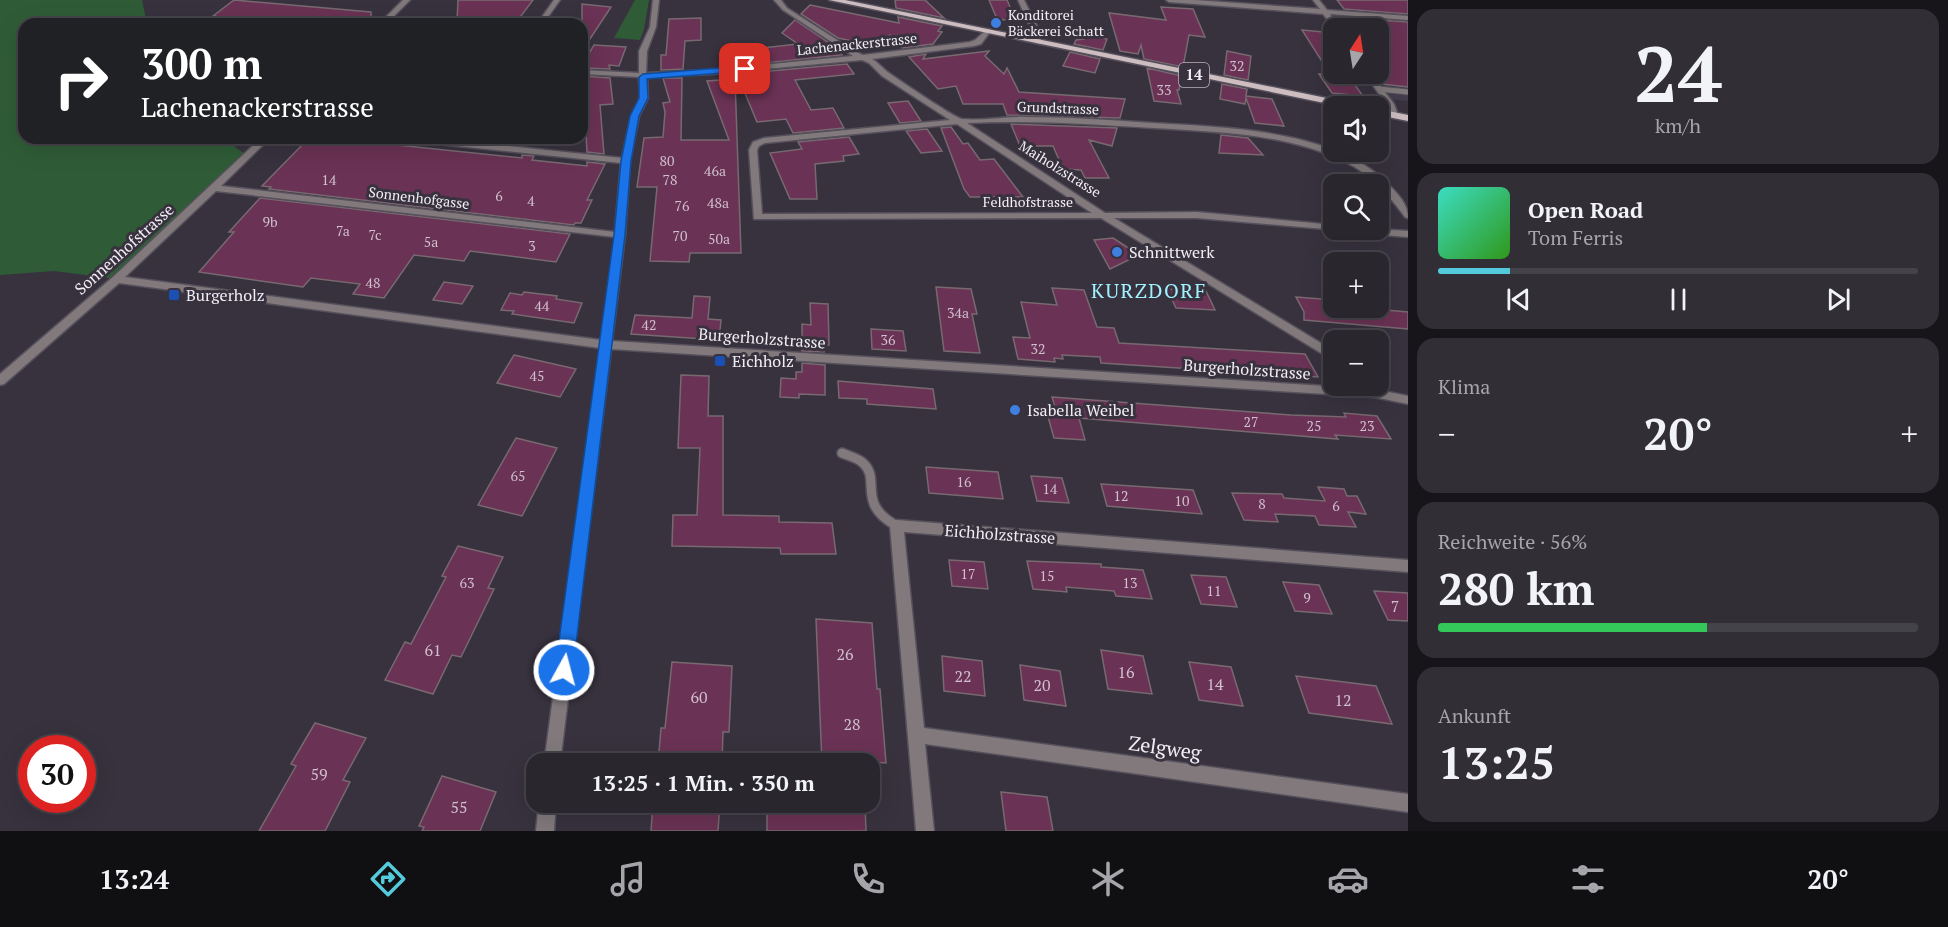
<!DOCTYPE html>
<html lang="de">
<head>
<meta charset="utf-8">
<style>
  :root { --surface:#29262e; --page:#312e36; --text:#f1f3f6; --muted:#a5a5aa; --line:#45434a; --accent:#54cadd }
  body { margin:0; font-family:"PT Serif",serif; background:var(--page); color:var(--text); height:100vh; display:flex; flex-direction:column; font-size:22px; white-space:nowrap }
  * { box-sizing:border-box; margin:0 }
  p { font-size:20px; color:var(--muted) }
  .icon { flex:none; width:33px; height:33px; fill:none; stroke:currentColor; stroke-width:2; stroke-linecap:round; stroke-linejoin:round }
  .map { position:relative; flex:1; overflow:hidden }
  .panel { display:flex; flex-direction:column; gap:9px; padding:9px; background:#171519; width:540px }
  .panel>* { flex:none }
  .banner { position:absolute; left:18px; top:18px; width:570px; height:126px; border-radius:18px; box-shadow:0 6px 24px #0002,0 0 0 2px var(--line); background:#202124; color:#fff; overflow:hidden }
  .needle { width:39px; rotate:12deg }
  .controls { position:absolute; left:1323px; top:18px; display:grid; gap:12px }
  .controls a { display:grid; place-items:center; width:66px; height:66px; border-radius:12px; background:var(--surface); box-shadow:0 6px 24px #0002,0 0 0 2px var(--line); font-size:30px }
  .speed { position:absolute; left:18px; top:735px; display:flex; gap:12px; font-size:30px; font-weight:700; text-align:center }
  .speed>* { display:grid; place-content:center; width:78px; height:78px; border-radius:50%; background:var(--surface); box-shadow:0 6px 24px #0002,0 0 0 2px var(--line); line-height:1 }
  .speed .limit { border:9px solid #d22; background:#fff; color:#111 }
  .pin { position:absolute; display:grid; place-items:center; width:51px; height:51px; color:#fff; margin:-26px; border-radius:12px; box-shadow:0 3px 9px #0006 }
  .me { position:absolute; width:66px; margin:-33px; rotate:7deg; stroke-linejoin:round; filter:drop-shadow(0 0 4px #0008) }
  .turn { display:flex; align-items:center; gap:21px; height:126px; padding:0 24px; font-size:27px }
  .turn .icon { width:78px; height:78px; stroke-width:2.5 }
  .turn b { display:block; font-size:42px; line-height:51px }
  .big { font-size:45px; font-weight:600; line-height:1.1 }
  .panel .card { flex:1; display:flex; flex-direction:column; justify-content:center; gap:9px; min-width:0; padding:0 21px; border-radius:18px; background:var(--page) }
  .panel .dial { align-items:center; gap:0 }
  .dial b { font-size:78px; line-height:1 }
  .song { display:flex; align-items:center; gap:18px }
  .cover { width:72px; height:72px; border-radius:9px; background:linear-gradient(135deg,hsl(170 70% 55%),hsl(110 70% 35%)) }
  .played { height:6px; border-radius:3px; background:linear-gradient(90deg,var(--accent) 15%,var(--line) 15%) }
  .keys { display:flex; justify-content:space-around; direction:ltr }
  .heat { display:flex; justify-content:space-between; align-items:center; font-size:33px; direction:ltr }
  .charge { height:9px; border-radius:4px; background:linear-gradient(90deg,#34c759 56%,var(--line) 0) }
  .trip { position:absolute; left:526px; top:753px; width:354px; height:60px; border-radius:18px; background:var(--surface); box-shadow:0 6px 24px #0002,0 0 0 2px var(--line); font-weight:600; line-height:60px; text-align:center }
  .menu { display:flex; height:96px; justify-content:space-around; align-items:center; background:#100f12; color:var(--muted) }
  .menu .icon { width:42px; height:42px }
  .menu .selected { color:var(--accent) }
  .menu b { font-size:27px; color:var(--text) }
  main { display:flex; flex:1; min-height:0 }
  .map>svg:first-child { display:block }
  .commercial { fill:#433d4d }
  .green { fill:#2f5c36 }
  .building { fill:#6a3254; stroke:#786971; stroke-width:1.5 }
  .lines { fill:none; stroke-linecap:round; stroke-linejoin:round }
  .service-far2-casing { stroke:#55505b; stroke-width:7 }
  .service-far1-casing { stroke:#55505b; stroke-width:9 }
  .service-casing { stroke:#55505b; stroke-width:12 }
  .minor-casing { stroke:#55505b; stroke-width:3 }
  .primary-casing { stroke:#55505b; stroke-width:3 }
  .service-far2 { stroke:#81797b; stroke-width:5 }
  .service-far1 { stroke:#81797b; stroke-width:7 }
  .service { stroke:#81797b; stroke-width:9 }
  .minor { fill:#81797b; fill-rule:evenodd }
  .primary { fill:#cdbdc0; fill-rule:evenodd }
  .route { fill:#1a73e8; stroke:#114b97; stroke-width:1.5 }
  .shop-dot { fill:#3f7fe0; stroke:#37323e; stroke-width:2 }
  .transit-dot { fill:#1a4fb4; stroke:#37323e; stroke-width:2 }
  .labels { text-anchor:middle; stroke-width:6; stroke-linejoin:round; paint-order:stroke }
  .far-poi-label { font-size:14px; fill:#f2eef6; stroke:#37323e; text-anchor:start }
  .far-street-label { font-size:14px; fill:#f2eef6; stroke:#37323e }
  .number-label { font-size:14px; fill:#d0bfce }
  .shield { fill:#37323e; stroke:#bab6bf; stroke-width:1.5 }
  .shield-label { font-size:15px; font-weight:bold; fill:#f2eef6 }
  .street-label { font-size:16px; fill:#f2eef6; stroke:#37323e }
  .poi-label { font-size:16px; fill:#f2eef6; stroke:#37323e; text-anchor:start }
  .near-number-label { font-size:16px; fill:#d0bfce }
  .quarter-label { font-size:20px; letter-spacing:1.5px; fill:#a1f1fe; stroke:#37323e }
  .near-street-label { font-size:20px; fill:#f2eef6; stroke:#37323e }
</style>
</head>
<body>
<main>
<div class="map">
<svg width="1408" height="831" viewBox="0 0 1408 831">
  <rect width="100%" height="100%" fill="#37323e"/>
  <path class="commercial" d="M1324,11L1408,18V101L1387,99L1368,74H1378V28H1337Z"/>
  <path class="green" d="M0,0H142L147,24H24V138H222L248,156L117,279L54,271L0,275Z
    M635,0H649L644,29L640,40L614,38Z"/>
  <path class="building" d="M234,0L371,12V24H207L215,16H213Z
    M458,0H533L515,24L457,21Z
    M895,0H925L944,18L896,8Z
    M989,0H1007L1016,21L997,19Z
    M1337,0H1408V14L1344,9Z
    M582,4L611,7L582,51Z
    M810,5L899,23L898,17L942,26L938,31L942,32L933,44L902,48L890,35L880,47L838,38L801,14Z
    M1161,7L1193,9L1205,37L1189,35L1183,67L1144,59L1141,45L1138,54L1120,51L1109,13L1166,20Z
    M701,18V40L685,41L683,69L661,70V55H666L669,19Z
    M1351,18L1408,22V87L1382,84L1378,80V28H1359Z
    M795,20L838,49L842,55L734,66L728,52L798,44L782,33Z
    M1302,30L1334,33V74H1347L1363,96L1332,93L1319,74H1330Z
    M1084,35L1107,39L1103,50L1074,44L1076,40L1084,39Z
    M594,45L626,47L619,66L609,65L610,69L583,68V63Z
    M989,51L985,56L1004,74L1007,68L1019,92L1125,99L1120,118L1007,115L1003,104H963L956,86L938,89L909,57L926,54L923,59Z
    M1227,51L1251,56L1248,80L1224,75Z
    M1070,52L1100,59L1095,73L1063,66Z
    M847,64L854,74L795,80L811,110L833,108L844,128L793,133L786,119L757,122L737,74Z
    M1147,68L1182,76L1179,90H1177L1181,104L1154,101Z
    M583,76L610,78L613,104L600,105L604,154L587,152Z
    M663,78H682L681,140H729L707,81L735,79L741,253H690L689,262L650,261L657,187H637L644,138L663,137L665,112L663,103L670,102Z
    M1222,84L1247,89L1246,96L1272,99L1284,126L1255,123L1246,98L1245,104L1220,99Z
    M908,101L921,121L900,123L888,103Z
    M1011,124L1117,128L1112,146L1089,140L1109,178H1085L1081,170L1063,169L1053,146H1020Z
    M951,127L963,144L968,143L980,160L994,159L1023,197H970L964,189L941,128Z
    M927,129L942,151L921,153L906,131Z
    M1221,135L1248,138L1263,155L1219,153Z
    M849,137L859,154L843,156L844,161L815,164L817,199H790L770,153L802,149L798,142Z
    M309,138L358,141L522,158V155L534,156L532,160L587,166V162L605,164L587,200H592L581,223H575L574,225L269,189L271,187L262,186Z
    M260,198L570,234L556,262L470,251L464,261L414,255L384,298L353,294L360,284L311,278L303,287L199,272L234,232H229Z
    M1113,238L1139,255L1110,269L1094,240Z
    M444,282L473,286L462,304L433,300Z
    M936,287L971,289L977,314H972L980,353L944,351Z
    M1052,288L1084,290L1097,327L1114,328L1119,343L1305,354L1318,377L1101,363L1100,357L1062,355L1063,359L1054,358L1055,362L1018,359L1013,337L1030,338L1021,302L1057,305Z
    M1167,289L1206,291L1215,310L1176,308Z
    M524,292L557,296L556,299L582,303L574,323L512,314L514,311L501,310L510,293L522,295Z
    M694,296L710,297L708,319L721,320L719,340L631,334L635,315L692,318Z
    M1296,297L1334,300V308H1385L1386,310L1408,312V329L1304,320V312Z
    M810,303L828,304L829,345H824V352L802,351V324L811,325Z
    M871,329L903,331L906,351L872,349Z
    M514,355L576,369L560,397L497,383Z
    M802,363L825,365V395L799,394V398L780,397L781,378L796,379V372H802Z
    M681,375L709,376L708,416H723V515L779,516V522L832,523L836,554H781L780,548L672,546L673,515H697L700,448H678Z
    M838,381L933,389L936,409L867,404V399L839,398Z
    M1052,397L1291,415L1346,417L1344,413L1377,416L1391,439L1335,435L1338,439L1079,418L1085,440L1054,438L1047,413L1057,414Z
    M516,438L557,448L522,516L478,505Z
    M926,467L998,472L1003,499L929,493Z
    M1031,476L1062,478L1069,503L1037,501Z
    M1101,484L1193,490L1202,514L1107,506Z
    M1318,487L1344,489L1347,496H1357L1366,514L1348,512L1356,527L1319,525L1315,516L1275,514L1278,522L1244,520L1232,493L1282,494L1284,498L1325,501Z
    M458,546L503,557L488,588L494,589L461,657L452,655L433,694L385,680L405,642L411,644L446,577L442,576Z
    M949,560L984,562L988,589L952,586Z
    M1027,561L1101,564V567L1143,570L1152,599L1116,596L1114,591L1066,587L1067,592L1033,589Z
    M1191,575L1226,577L1237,607L1201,604Z
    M1283,582L1319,585L1332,614L1295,611Z
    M1374,591L1408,593V621L1388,620Z
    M816,619L872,623L877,689H880L886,763L851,760L850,764H822Z
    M1101,650L1143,656L1152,694L1108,689Z
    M942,656L982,661L985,696L944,691Z
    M672,662L732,666L729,732H723L722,764H658L661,728H665Z
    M1189,662L1231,667L1243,706L1199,700Z
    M1020,665L1060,671L1066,706L1024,700Z
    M1296,676L1376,686L1392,724L1309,713Z
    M315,723L366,738L343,780L350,782L325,831H259L296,766L291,764Z
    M442,776L496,792L480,831H422L424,827L419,826Z
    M1001,792L1047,797L1053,831H1006Z
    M653,802H720L718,831H651Z
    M767,802H865L866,831H767Z"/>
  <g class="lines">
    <defs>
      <path id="service-far2" d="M1379,89L1408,92
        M1330,140L1331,102"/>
      <path id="service-far1" d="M1330,153V139"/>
      <path id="service" d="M842,453C849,456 858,458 863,463C882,480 855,503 897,526"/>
      <path id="minor" d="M403,0H410L386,24H379Z
        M554,0H560L543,24H537Z
        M653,0H659L656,27L647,51L646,73L711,70L853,56L783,10L774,0H781L787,8L856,52L863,55L970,42L975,40L986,30L990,32L981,44L974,46L872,59C879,63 883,69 889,73C899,80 955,118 962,119C983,121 1005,116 1026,117C1068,117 1110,120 1153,123C1223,127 1337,130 1388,184C1398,194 1408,204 1408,218L1405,217C1388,194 1371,174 1345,162C1286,133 1218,132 1154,128C1091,124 1029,120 967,123L1105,213L1197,212L1334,225V230H1337L1197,218H1114L1334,351V361L1101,218L754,219L749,150L753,142L764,138L950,120L882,76L869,63L862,60L711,74L647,77L648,98L639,116L630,161L625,235L612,341L1374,389L1408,396V404L1374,397L611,349L560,764H544L600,348L119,283L4,384L0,385V374L113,277L261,138H270L221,186L615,232L621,163L409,141L405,138H433L622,158L631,116L640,98L639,77L582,74V70L639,73V51L650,27ZM957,124L1092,213L762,214L757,150L759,146L765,143ZM216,191L615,237L601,340L125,277Z
        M1018,0H1024L1042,36L1040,44L1033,42L1034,36Z
        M1166,0H1195L1320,9L1313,0H1319L1327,10L1408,16V20L1330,14L1340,28H1334L1323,14L1169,2Z
        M1365,74H1371L1394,104L1398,115L1397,117H1391L1386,104Z
        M1378,229L1408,231V237L1356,233L1351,230Z
        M897,520L1408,560V572L904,532L924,728L1408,794V812L925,744L934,831H916L890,526L892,522Z
        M539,802H556L554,831H536Z"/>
      <path id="primary" d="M829,0H845L1351,103L1356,106H1339Z
        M1378,109L1408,115V121L1378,115Z"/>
    </defs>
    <use href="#service-far2" class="service-far2-casing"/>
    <use href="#service-far1" class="service-far1-casing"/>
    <use href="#service" class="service-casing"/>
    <use href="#minor" class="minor-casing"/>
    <use href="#primary" class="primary-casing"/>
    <use href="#service-far2" class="service-far2"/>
    <use href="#service-far1" class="service-far1"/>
    <use href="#service" class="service"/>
    <use href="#minor" class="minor"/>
    <use href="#primary" class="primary"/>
  </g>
  <path class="route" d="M745,66L749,69L748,71L647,79L648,98L639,116L631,161L625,235L573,670L570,676L564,679L558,676L555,670L614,235L621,161L630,116L639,98V77L643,74Z"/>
  <g class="shop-dot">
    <circle cx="996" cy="23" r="6"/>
    <circle cx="1117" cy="252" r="6"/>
    <circle cx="1015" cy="410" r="6"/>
  </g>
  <g class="transit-dot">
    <rect x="168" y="289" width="12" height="12" rx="3"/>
    <rect x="714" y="355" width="12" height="12" rx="3"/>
  </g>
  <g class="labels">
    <g class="far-poi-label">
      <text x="1008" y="20">Konditorei<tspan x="1008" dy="16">Bäckerei Schatt</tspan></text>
    </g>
    <g class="far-street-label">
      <text transform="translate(857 44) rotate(-6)" y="5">Lachenackerstrasse</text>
      <text transform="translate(1058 108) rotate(2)" y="5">Grundstrasse</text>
      <text transform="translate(1060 169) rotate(32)" y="5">Maiholzstrasse</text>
      <text transform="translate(419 198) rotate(7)" y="5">Sonnenhofgasse</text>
      <text x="1028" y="207">Feldhofstrasse</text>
    </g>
    <g class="number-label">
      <text x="1237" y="71">32</text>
      <text x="1164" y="95">33</text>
      <text x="667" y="166">80</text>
      <text x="715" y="176">46a</text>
      <text x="329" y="185">14</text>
      <text x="670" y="185">78</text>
      <text x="499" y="201">6</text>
      <text x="531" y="206">4</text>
      <text x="718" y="208">48a</text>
      <text x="682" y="211">76</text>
      <text x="270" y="227">9b</text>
      <text x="343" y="236">7a</text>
      <text x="375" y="240">7c</text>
      <text x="680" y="241">70</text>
      <text x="719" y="244">50a</text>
      <text x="431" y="247">5a</text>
      <text x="532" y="251">3</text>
      <text x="373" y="288">48</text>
      <text x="542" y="311">44</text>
      <text x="958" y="318">34a</text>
      <text x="649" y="330">42</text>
      <text x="888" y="345">36</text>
      <text x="1038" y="354">32</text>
      <text x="537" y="381">45</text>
      <text x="1251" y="427">27</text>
      <text x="1314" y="431">25</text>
      <text x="1367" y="431">23</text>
      <text x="518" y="481">65</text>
      <text x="964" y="487">16</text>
      <text x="1050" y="494">14</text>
      <text x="1121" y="501">12</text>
      <text x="1182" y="506">10</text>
      <text x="1262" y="509">8</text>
      <text x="1336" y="511">6</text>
      <text x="968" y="579">17</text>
      <text x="1047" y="581">15</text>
      <text x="467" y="588">63</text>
      <text x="1130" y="588">13</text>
      <text x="1214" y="596">11</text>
      <text x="1307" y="603">9</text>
    </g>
    <rect class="shield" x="1179" y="63" width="30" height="24" rx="4.5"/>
    <g class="shield-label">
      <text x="1194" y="80">14</text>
    </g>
    <g class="street-label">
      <text transform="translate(124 249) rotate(-42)" y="6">Sonnenhofstrasse</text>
      <text transform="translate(762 338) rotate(4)" y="6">Burgerholzstrasse</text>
      <text transform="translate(1247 369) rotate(4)" y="6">Burgerholzstrasse</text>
      <text transform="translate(1000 534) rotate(4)" y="6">Eichholzstrasse</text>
    </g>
    <g class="poi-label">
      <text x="1129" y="258">Schnittwerk</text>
      <text x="186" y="301">Burgerholz</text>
      <text x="732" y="367">Eichholz</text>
      <text x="1027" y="416">Isabella Weibel</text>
    </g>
    <g class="near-number-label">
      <text x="1395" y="612">7</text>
      <text x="433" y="656">61</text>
      <text x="845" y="660">26</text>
      <text x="1126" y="678">16</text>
      <text x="963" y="682">22</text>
      <text x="1215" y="690">14</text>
      <text x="1042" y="691">20</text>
      <text x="699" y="703">60</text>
      <text x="1343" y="706">12</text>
      <text x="852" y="730">28</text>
      <text x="319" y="780">59</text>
      <text x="459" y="813">55</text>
    </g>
    <g class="quarter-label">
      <text x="1149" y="298">KURZDORF</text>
    </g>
    <g class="near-street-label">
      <text transform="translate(1165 748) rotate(8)" y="7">Zelgweg</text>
    </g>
  </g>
</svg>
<div class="controls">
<a><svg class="needle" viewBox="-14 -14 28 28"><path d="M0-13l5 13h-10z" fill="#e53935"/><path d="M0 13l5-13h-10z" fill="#a5a5aa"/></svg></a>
<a><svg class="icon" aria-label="sound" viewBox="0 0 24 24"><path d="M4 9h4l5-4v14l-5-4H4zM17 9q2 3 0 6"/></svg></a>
<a><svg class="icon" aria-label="search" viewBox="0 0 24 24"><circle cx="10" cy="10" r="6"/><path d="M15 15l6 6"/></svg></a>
<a>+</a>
<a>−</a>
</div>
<div class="speed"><div class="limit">30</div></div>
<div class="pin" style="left:745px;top:69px;background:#d93025"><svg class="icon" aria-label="arrive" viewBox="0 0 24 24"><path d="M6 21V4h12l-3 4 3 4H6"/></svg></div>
<svg class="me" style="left:564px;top:670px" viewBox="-20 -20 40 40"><circle r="17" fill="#1a73e8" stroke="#fff" stroke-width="3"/><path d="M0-11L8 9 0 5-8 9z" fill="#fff"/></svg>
<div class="trip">13:25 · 1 Min. · 350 m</div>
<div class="banner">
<div class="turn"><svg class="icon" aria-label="right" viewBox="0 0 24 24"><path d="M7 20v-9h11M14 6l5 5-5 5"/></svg><div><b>300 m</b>Lachenackerstrasse</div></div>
</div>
</div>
<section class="panel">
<div class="card dial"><b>24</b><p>km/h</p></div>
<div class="card">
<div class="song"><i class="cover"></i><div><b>Open Road</b><p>Tom Ferris</p></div></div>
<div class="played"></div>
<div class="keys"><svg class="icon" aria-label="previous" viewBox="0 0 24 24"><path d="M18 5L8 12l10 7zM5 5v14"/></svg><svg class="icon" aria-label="pause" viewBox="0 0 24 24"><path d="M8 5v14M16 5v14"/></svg><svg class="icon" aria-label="next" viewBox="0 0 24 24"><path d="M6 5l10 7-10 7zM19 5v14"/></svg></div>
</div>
<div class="card"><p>Klima</p>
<div class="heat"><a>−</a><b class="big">20°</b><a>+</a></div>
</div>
<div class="card"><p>Reichweite · 56%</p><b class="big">280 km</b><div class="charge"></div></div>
<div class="card"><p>Ankunft</p><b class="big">13:25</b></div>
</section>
</main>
<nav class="menu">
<b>13:24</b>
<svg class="icon selected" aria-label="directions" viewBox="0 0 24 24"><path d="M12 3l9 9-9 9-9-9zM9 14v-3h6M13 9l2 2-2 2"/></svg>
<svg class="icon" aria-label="music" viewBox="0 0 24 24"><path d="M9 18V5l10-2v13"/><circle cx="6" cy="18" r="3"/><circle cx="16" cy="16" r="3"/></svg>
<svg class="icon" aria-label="phone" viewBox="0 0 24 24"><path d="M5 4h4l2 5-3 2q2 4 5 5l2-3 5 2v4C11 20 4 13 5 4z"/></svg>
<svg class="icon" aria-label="climate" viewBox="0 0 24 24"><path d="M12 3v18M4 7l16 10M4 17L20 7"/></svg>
<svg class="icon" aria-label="car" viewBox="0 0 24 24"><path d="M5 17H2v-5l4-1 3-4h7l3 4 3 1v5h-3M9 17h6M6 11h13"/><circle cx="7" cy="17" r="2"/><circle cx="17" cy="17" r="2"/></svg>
<svg class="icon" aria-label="filters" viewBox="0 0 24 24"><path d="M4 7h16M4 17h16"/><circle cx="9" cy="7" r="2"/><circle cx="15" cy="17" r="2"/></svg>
<b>20°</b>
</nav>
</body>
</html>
